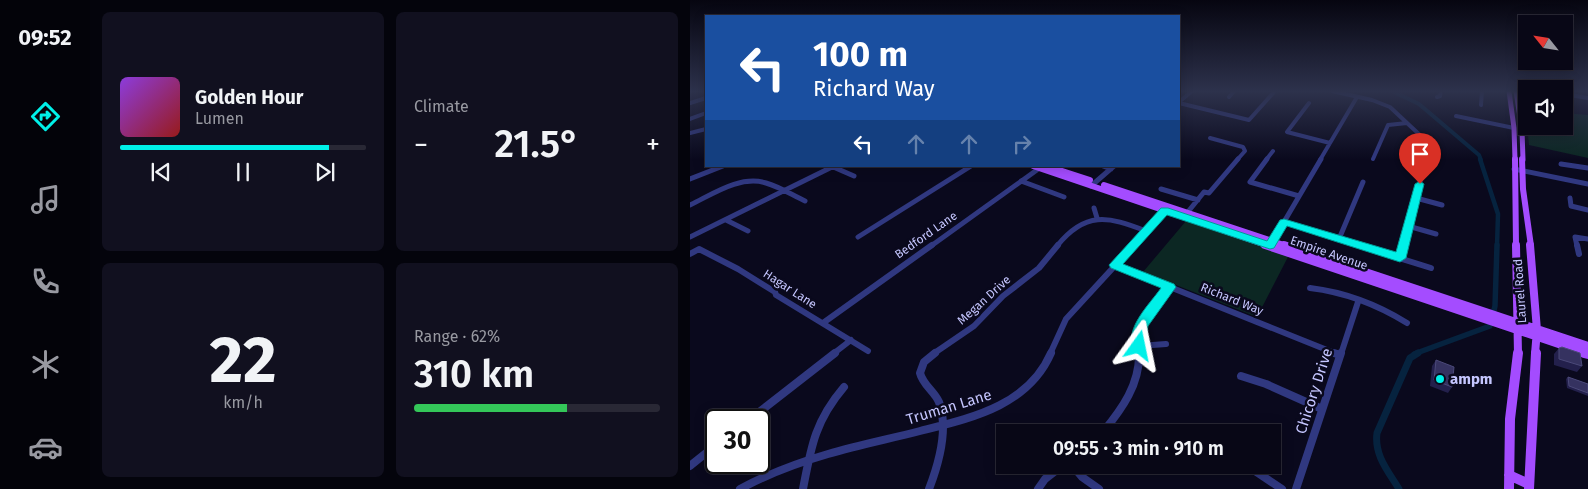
<!DOCTYPE html>
<html lang="en">
<head>
<meta charset="utf-8">
<style>
  :root { --surface:#080716; --page:#11101f; --text:#f1f3f6; --muted:#9899a1; --line:#292835; --accent:#00f0e8 }
  body { margin:0; font-family:"Fira Sans",sans-serif; background:var(--page); color:var(--text); height:100vh; display:flex; flex-direction:column; font-size:19px; white-space:nowrap }
  * { box-sizing:border-box; margin:0 }
  p { font-size:16px; color:var(--muted) }
  .icon { flex:none; width:28px; height:28px; fill:none; stroke:currentColor; stroke-width:2; stroke-linecap:round; stroke-linejoin:round }
  .map { position:relative; flex:1; overflow:hidden }
  .sheet { display:flex; flex-direction:column; gap:12px; padding:12px; background:#04040c; width:600px }
  .sheet>* { flex:none }
  .banner { position:absolute; left:15px; top:15px; width:475px; height:152px; border-radius:0px; box-shadow:0 2px 12px #0003,0 0 0 1px var(--line); background:#1a4fa0; color:#fff; overflow:hidden }
  .needle { width:32px; rotate:300deg }
  .controls { position:absolute; left:828px; top:15px; display:grid; gap:10px }
  .controls a { display:grid; place-items:center; width:55px; height:55px; border-radius:0px; background:var(--surface); box-shadow:0 2px 12px #0003,0 0 0 1px var(--line); font-size:25px }
  .speed { position:absolute; left:15px; top:409px; display:flex; gap:10px; font-size:25px; font-weight:700; text-align:center }
  .speed>* { display:grid; place-content:center; width:65px; height:65px; border-radius:50%; background:var(--surface); box-shadow:0 2px 12px #0003,0 0 0 1px var(--line); line-height:1 }
  .speed .limit { border:2px solid #111; border-radius:8px; background:#fff; color:#111 }
  .pin { position:absolute; display:grid; place-items:center; width:42px; height:42px; color:#fff; margin:-51px -21px; border-radius:50% 50% 50% 0; rotate:-45deg; box-shadow:0 0 5px #0007 }
  .pin .icon { rotate:45deg }
  .me { position:absolute; width:55px; margin:-28px; rotate:12deg; stroke-linejoin:round; filter:drop-shadow(0 0 4px #0008) }
  .turn { display:flex; align-items:center; gap:18px; height:105px; padding:0 25px; font-size:22px }
  .turn .icon { width:65px; height:65px; stroke-width:2.5 }
  .turn b { display:block; font-size:35px; line-height:42px }
  .lanes { display:flex; align-items:center; height:48px; padding:0 25px; background:#0003; justify-content:center; gap:25px; direction:ltr }
  .lanes .off { opacity:.35 }
  .big { font-size:38px; font-weight:600; line-height:1.1 }
  .sheet .widget { flex:1; display:flex; flex-direction:column; justify-content:center; gap:8px; min-width:0; padding:0 18px; border-radius:8px; background:var(--page) }
  .sheet .dial { align-items:center; gap:0 }
  .dial b { font-size:65px; line-height:1 }
  .song { display:flex; align-items:center; gap:15px }
  .cover { width:60px; height:60px; border-radius:8px; background:linear-gradient(135deg,hsl(270 70% 55%),hsl(0 70% 35%)) }
  .played { height:5px; border-radius:2px; background:linear-gradient(90deg,var(--accent) 85%,var(--line) 85%) }
  .keys { display:flex; justify-content:space-around; direction:ltr }
  .heat { display:flex; justify-content:space-between; align-items:center; font-size:28px; direction:ltr }
  .charge { height:8px; border-radius:4px; background:linear-gradient(90deg,#34c759 62%,var(--line) 0) }
  .sheet .tiles { flex:1; display:grid; gap:12px; grid-template-columns:repeat(2,1fr) }
  .trip { position:absolute; left:306px; top:424px; width:285px; height:50px; border-radius:0px; background:var(--surface); box-shadow:0 2px 12px #0003,0 0 0 1px var(--line); font-weight:600; line-height:50px; text-align:center }
  main { display:flex; flex:1; min-height:0 }
  .tab-bar { display:flex; flex-direction:column; width:90px; justify-content:space-around; align-items:center; background:#030309; color:var(--muted) }
  .tab-bar .icon { width:35px; height:35px }
  .tab-bar .on { color:var(--accent) }
  .tab-bar b { font-size:22px; color:var(--text) }
  .map>svg:first-child { display:block }
  .green { fill:#0c2723 }
  .lines { fill:none; stroke-linecap:round; stroke-linejoin:round }
  .canal-far3 { stroke:#06233f; stroke-width:4 }
  .canal-far2 { stroke:#06233f; stroke-width:4.5 }
  .canal-far1 { stroke:#06233f; stroke-width:5.5 }
  .canal { stroke:#06233f; stroke-width:7 }
  .minor-far3 { stroke:#303880; stroke-width:4 }
  .minor-far2 { stroke:#303880; stroke-width:5 }
  .minor-far1 { stroke:#303880; stroke-width:6 }
  .minor { stroke:#303880; stroke-width:8 }
  .major-far3 { stroke:#a44cff; stroke-width:5 }
  .major-far2 { stroke:#a44cff; stroke-width:6 }
  .major-far1 { stroke:#a44cff; stroke-width:8 }
  .major { stroke:#a44cff; stroke-width:10 }
  .wall { fill:#23204c }
  .building { fill:#353260; stroke:#4b4979 }
  .route { fill:#00f0e8; stroke:#009c97 }
  .poi-dot { fill:#00f0e8; stroke:#0a091d; stroke-width:2 }
  .labels { text-anchor:middle; stroke-width:5; stroke-linejoin:round; paint-order:stroke }
  .street-label { font-size:12px; fill:#c5c6ff; stroke:#0a091d }
  .near-poi-label { font-size:15px; font-weight:bold; fill:#c5c6ff; stroke:#0a091d; text-anchor:start }
  .near-street-label { font-size:15px; fill:#c5c6ff; stroke:#0a091d }
</style>
</head>
<body>
<main>
<nav class="tab-bar">
<b>09:52</b>
<svg class="icon on" aria-label="directions" viewBox="0 0 24 24"><path d="M12 3l9 9-9 9-9-9zM9 14v-3h6M13 9l2 2-2 2"/></svg>
<svg class="icon" aria-label="music" viewBox="0 0 24 24"><path d="M9 18V5l10-2v13"/><circle cx="6" cy="18" r="3"/><circle cx="16" cy="16" r="3"/></svg>
<svg class="icon" aria-label="phone" viewBox="0 0 24 24"><path d="M5 4h4l2 5-3 2q2 4 5 5l2-3 5 2v4C11 20 4 13 5 4z"/></svg>
<svg class="icon" aria-label="climate" viewBox="0 0 24 24"><path d="M12 3v18M4 7l16 10M4 17L20 7"/></svg>
<svg class="icon" aria-label="car" viewBox="0 0 24 24"><path d="M5 17H2v-5l4-1 3-4h7l3 4 3 1v5h-3M9 17h6M6 11h13"/><circle cx="7" cy="17" r="2"/><circle cx="17" cy="17" r="2"/></svg>
</nav>
<section class="sheet">
<div class="tiles">
<div class="widget">
<div class="song"><i class="cover"></i><div><b>Golden Hour</b><p>Lumen</p></div></div>
<div class="played"></div>
<div class="keys"><svg class="icon" aria-label="previous" viewBox="0 0 24 24"><path d="M18 5L8 12l10 7zM5 5v14"/></svg><svg class="icon" aria-label="pause" viewBox="0 0 24 24"><path d="M8 5v14M16 5v14"/></svg><svg class="icon" aria-label="next" viewBox="0 0 24 24"><path d="M6 5l10 7-10 7zM19 5v14"/></svg></div>
</div>
<div class="widget"><p>Climate</p>
<div class="heat"><a>−</a><b class="big">21.5°</b><a>+</a></div>
</div>
<div class="widget dial"><b>22</b><p>km/h</p></div>
<div class="widget"><p>Range · 62%</p><b class="big">310 km</b><div class="charge"></div></div>
</div>
</section>
<div class="map">
<svg width="898" height="489" viewBox="0 0 898 489">
  <rect width="100%" height="100%" fill="#0a091d"/>
  <path class="green" d="M874,113L898,115V158L839,145L837,126H874Z
    M496,221L599,255L567,317L453,272Z"/>
  <g class="lines">
    <path class="canal-far3" d="M702,91L729,104L789,155L791,160"/>
    <path class="canal-far2" d="M790,159L808,214L807,246"/>
    <path class="canal-far1" d="M724,354L800,326L805,306L807,245"/>
    <path class="canal" d="M709,489C698,471 684,455 687,433L720,358L728,353"/>
    <path class="minor-far3" d="M642,91L682,100L700,107L732,137L737,146L735,160
      M874,94L898,98
      M539,97L544,91
      M747,97L750,96L751,91
      M489,102L502,91
      M0,103L16,98
      M489,103L559,120L585,91
      M619,103L597,132L640,143
      M791,105L792,91
      M766,116L824,128
      M0,119L16,113
      M0,133L16,129
      M520,138L553,147L555,151L547,160
      M683,159L698,125L717,123
      M576,160L583,151
      M630,160L667,97"/>
    <path class="minor-far2" d="M577,159L560,182L609,196
      M871,164L898,168
      M141,166L164,176
      M413,166L421,169
      M824,169L898,184
      M0,179L33,166
      M331,181L374,197
      M401,186L424,166
      M471,189L508,200
      M726,198L752,205
      M880,198L881,206L898,210
      M0,205C23,194 50,175 76,183C90,187 102,195 115,201
      M404,208L407,218
      M497,213L514,192L519,193L548,159
      M36,220L58,231
      M594,222L671,246
      M718,226L746,234
      M0,237L144,166
      M168,237L281,166
      M649,239L673,182
      M581,244L631,159
      M241,246L351,167
      M367,246C395,211 418,216 456,231
      M442,246L478,207
      M713,246L736,159
      M887,246L885,237L898,239"/>
    <path class="minor-far1" d="M667,245L741,268
      M887,245L889,254
      M0,254L9,249L48,269L85,292L86,295L178,351
      M710,258L713,245
      M425,265L647,354
      M620,288C653,292 688,305 717,323
      M133,323L242,245
      M449,346L476,344
      M143,354L161,340
      M243,354L284,326L313,296L349,268L368,245
      M360,354L376,319L444,245
      M449,354C448,322 462,311 480,287
      M651,354L668,302"/>
    <path class="minor" d="M644,353L650,355
      M551,376L576,384L632,409
      M59,420L145,353
      M413,432C432,409 450,384 449,353
      M382,465L392,477L409,489
      M556,465L592,489
      M0,466L26,445
      M50,489C78,474 107,463 138,454C168,445 199,439 230,431C281,418 338,406 361,353
      M113,489C121,447 125,421 154,387
      M239,489C249,463 259,429 249,402C244,391 233,385 230,373L234,362L245,353
      M348,489L355,479L373,465
      M606,489L651,353"/>
    <path class="major-far3" d="M819,91L824,128L825,160
      M826,91L832,130L833,160"/>
    <path class="major-far2" d="M825,159L826,246
      M832,159L833,189L841,246
      M343,166L579,246
      M360,167L400,180
      M414,185L597,246"/>
    <path class="major-far1" d="M575,245L898,354
      M594,245L898,346
      M826,245L828,354
      M840,245L847,330L845,354"/>
    <path class="major" d="M894,353L898,354
      M819,475L839,484
      M819,489L820,419L828,353
      M839,489L846,353"/>
  </g>
  <path class="wall" d="M869,348L892,366L887,372L864,365V354Z
    M746,360L762,387L758,393L740,386L742,366Z
    M878,377L898,384V396L877,388L876,379Z"/>
  <path class="building" d="M872,347L890,353L892,366L869,359V348Z
    M746,360L764,367L762,387L744,380Z
    M878,377L898,384V393L879,386Z"/>
  <linearGradient id="sky" x2="0" y2="1"><stop stop-color="#060510"/><stop offset="0.57" stop-color="#2d324c"/><stop offset="1" stop-color="#2d324c" stop-opacity="0"/></linearGradient>
  <rect width="898" height="160" fill="url(#sky)"/>
  <path class="route" d="M730,181L734,184L716,258L710,262L597,226L584,248L580,249L477,215L433,264L484,284L486,287L458,326L454,350L449,351L444,350C433,329 460,304 471,288L421,268L419,265L471,208H478L577,241L590,220L594,219L706,252L725,184Z"/>
  <circle class="poi-dot" cx="750" cy="379" r="5"/>
  <g class="labels">
    <g class="street-label">
      <text transform="translate(236 235) rotate(-35)" y="4">Bedford Lane</text>
      <text transform="translate(639 253) rotate(19)" y="4">Empire Avenue</text>
      <text transform="translate(100 289) rotate(33)" y="4">Hagar Lane</text>
      <text transform="translate(830 291) rotate(-94)" y="4">Laurel Road</text>
      <text transform="translate(542 299) rotate(22)" y="4">Richard Way</text>
      <text transform="translate(294 300) rotate(-42)" y="4">Megan Drive</text>
    </g>
    <g class="near-poi-label">
      <text x="760" y="384">ampm</text>
    </g>
    <g class="near-street-label">
      <text transform="translate(624 391) rotate(-72)" y="5">Chicory Drive</text>
      <text transform="translate(259 407) rotate(-17)" y="5">Truman Lane</text>
    </g>
  </g>
</svg>
<div class="controls">
<a><svg class="needle" viewBox="-14 -14 28 28"><path d="M0-13l5 13h-10z" fill="#e53935"/><path d="M0 13l5-13h-10z" fill="#9899a1"/></svg></a>
<a><svg class="icon" aria-label="sound" viewBox="0 0 24 24"><path d="M4 9h4l5-4v14l-5-4H4zM17 9q2 3 0 6"/></svg></a>
</div>
<div class="speed"><div class="limit">30</div></div>
<div class="pin" style="left:730px;top:184px;background:#d93025"><svg class="icon" aria-label="arrive" viewBox="0 0 24 24"><path d="M6 21V4h12l-3 4 3 4H6"/></svg></div>
<svg class="me" style="left:449px;top:346px" viewBox="-20 -20 40 40"><path d="M0-17L14 15 0 8-14 15z" fill="#00f0e8" stroke="#fff" stroke-width="4"/></svg>
<div class="trip">09:55 · 3 min · 910 m</div>
<div class="banner">
<div class="turn"><svg class="icon" aria-label="left" viewBox="0 0 24 24"><path d="M17 20v-9H6M10 6l-5 5 5 5"/></svg><div><b>100 m</b>Richard Way</div></div>
<div class="lanes"><svg class="icon" aria-label="left" viewBox="0 0 24 24"><path d="M17 20v-9H6M10 6l-5 5 5 5"/></svg><svg class="icon off" aria-label="ahead" viewBox="0 0 24 24"><path d="M12 20V5M6 11l6-6 6 6"/></svg><svg class="icon off" aria-label="ahead" viewBox="0 0 24 24"><path d="M12 20V5M6 11l6-6 6 6"/></svg><svg class="icon off" aria-label="right" viewBox="0 0 24 24"><path d="M7 20v-9h11M14 6l5 5-5 5"/></svg></div>
</div>
</div>
</main>
</body>
</html>
